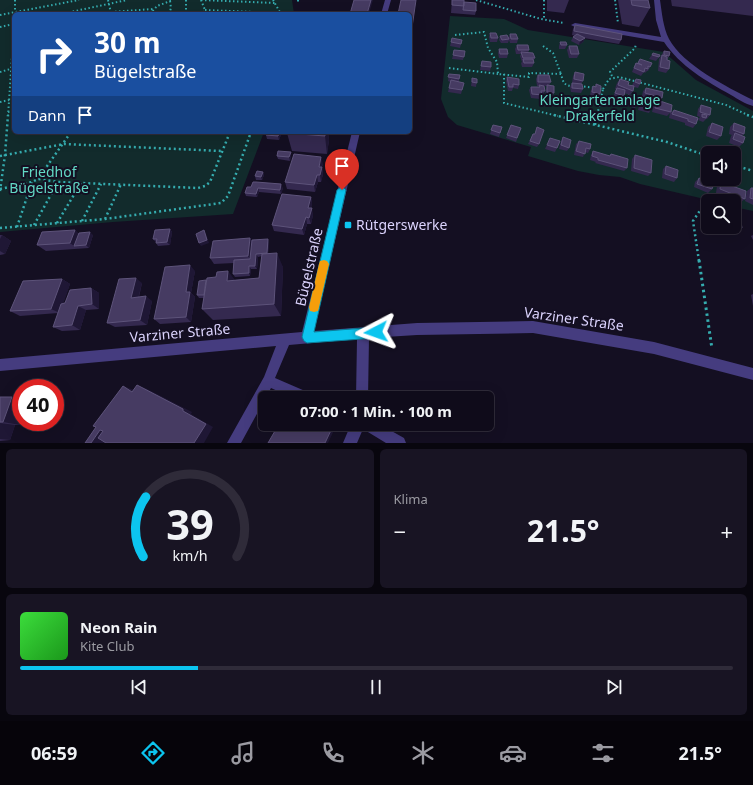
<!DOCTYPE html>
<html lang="de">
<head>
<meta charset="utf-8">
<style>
  :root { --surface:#0f0b1a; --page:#181423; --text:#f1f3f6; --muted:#9b9ba2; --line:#2f2b39; --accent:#0cc5ef }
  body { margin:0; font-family:"Noto Sans",sans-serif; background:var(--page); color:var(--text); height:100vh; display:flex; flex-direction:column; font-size:15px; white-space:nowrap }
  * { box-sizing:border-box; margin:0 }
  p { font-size:13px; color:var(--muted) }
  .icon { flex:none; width:22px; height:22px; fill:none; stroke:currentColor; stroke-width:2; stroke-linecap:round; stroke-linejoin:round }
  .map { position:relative; height:443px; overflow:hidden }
  .side { display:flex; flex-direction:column; gap:6px; padding:6px; background:#08060e; flex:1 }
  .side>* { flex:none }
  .banner { position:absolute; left:12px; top:12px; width:400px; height:122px; border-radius:6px; box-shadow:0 4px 16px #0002,0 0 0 1px var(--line); background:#1a4fa0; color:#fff; overflow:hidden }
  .buttons { position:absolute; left:701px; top:146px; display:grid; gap:8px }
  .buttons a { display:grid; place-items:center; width:40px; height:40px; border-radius:6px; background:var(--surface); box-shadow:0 4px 16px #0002,0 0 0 1px var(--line); font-size:20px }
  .speed { position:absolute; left:12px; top:379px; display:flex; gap:8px; font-size:20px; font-weight:700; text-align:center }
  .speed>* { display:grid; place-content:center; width:52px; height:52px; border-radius:50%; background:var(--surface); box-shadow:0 4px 16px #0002,0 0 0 1px var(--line); line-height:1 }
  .speed .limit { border:6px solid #d22; background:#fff; color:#111 }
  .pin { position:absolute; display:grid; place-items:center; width:34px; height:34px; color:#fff; margin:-41px -17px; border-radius:50% 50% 50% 0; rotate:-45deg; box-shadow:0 0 4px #0007 }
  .pin .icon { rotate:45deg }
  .me { position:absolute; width:44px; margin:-22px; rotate:266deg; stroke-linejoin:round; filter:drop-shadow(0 0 3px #0008) }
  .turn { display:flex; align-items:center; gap:14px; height:84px; padding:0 16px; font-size:18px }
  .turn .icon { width:52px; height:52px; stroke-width:2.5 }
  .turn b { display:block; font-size:28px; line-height:34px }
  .then { display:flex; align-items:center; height:38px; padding:0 16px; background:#0003; gap:8px; font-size:15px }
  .big { font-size:30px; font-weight:700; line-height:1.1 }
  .side .tile { flex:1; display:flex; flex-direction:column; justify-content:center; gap:6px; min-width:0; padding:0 14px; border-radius:6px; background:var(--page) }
  .side .dial { align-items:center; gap:0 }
  .dial svg { height:104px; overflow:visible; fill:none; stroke:var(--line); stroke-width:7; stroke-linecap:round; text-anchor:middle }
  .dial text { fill:var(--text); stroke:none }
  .song { display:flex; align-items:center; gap:12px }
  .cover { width:48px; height:48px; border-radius:6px; background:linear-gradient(135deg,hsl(120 70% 55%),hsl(120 70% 35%)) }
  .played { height:4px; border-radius:2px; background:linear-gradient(90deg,var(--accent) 25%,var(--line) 25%) }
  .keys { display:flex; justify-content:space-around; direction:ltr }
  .heat { display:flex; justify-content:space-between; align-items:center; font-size:22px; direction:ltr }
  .side .tiles { flex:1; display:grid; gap:6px; grid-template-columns:1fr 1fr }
  .tile:last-child { grid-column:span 2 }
  .trip { position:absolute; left:258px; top:391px; width:236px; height:40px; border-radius:6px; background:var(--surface); box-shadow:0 4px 16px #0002,0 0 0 1px var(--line); font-weight:700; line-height:40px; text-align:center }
  .tab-bar { display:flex; height:64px; justify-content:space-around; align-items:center; background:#06040a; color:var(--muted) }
  .tab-bar .icon { width:28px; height:28px }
  .tab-bar .selected { color:var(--accent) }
  .tab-bar b { font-size:18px; color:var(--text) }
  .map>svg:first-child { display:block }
  .green { fill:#122b2c; fill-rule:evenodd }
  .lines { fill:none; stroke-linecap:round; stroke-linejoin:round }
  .path-far2 { stroke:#35acaf; stroke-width:2; stroke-dasharray:1.5 2.5; stroke-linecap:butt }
  .path-far1 { stroke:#35acaf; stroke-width:2.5; stroke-dasharray:2 3; stroke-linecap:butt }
  .path { stroke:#35acaf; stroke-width:3; stroke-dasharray:2.5 3.5; stroke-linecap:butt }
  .minor { fill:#453c7f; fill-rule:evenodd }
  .wall { fill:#34294f }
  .shaded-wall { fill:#1f1735 }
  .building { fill:#463b62; stroke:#5d537a }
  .route { fill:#0cc5ef; stroke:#08809b }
  .slow { fill:#f59e0b }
  .poi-dot { fill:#0cc5ef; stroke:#140f22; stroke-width:1.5 }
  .labels { text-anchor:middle; stroke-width:4; stroke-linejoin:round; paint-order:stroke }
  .park-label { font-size:14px; fill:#62d9c5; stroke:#140f22 }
  .poi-label { font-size:14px; fill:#dbd3fd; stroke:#140f22; text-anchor:start }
  .street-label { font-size:14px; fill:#dbd3fd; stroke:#140f22 }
</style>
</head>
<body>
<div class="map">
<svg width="753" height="443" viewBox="0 0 753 443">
  <rect width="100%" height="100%" fill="#140f22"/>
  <path class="green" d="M0,0H292L294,14H14V132H264L233,214L113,222L0,232Z
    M450,16L504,19L528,30L664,52L696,80L753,111V211L734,207V201H713L640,184L620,177L599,175L578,171L528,156L531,147L457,125L448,117L441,99ZM708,153H734V179H708Z"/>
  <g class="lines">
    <path class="path-far2" d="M15,0V14
      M108,0L111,13
      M186,0V14
      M201,0L275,3
      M201,0L205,10L203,14
      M273,0L281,14
      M298,0V3
      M476,0L541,19L564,23
      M544,0V19
      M615,0L618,23
      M205,10L281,13
      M111,12L153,9
      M61,14L127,0
      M150,14L157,6L173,0
      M169,14L171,8L170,1
      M0,15L79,0
      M0,27L14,24
      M455,35L484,32L488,48L497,62L498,74L529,77V73L561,74C563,82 564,86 573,86
      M543,46L553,53L561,74
      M449,68L498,74
      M0,72L14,68
      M504,74V103L558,116
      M612,76L610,72L635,48L636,44
      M580,86L603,89L597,116
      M603,89L609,79L619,77L726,105L750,116
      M0,102L14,99
      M8,112L14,111
      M8,116L14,27"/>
    <path class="path-far1" d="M554,115L667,142L708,156
      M747,115L753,117
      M595,125L597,115
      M0,156L64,144L222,151
      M734,165L753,171
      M38,179L71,132
      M0,189L32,182L38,179L58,182L198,188L205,186L210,182L230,132
      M0,191L5,155L8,115
      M105,219L121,184
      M82,221L101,184
      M57,223L81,183
      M34,225L58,182
      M17,227L32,182
      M0,228L105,219L221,203L228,196L251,132
      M699,261L693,221L701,209"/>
    <path class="path" d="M699,260L712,349"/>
    <path class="minor" d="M385,0H391L387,14H381Z
      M654,0H660C662,13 663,27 669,39C683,65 727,87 753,100V106C745,104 738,99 731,95C706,81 680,66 664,42L575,27L571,25L575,23L661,37L656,20Z
      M352,132H360L314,331L417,323L533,321L654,342L753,368V380L654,354L533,333L417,335L369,338L368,398H356L357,339L289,345L275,378L312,394L314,398H293L271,388L241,443H227L264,377L276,346L0,371V359L302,332Z
      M351,424H379L404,438L406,443H386L363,429L357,443H343Z"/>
  </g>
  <path class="wall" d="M452,0H464V2L476,11L475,15L451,13Z
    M547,0H569L564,13L547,11Z
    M618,0H648L650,8L639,27L622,24Z
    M671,0H753V16L672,6Z
    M575,25L621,40L619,44L584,38H585L583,42L579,45L571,41L573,37L575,36L572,35L573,29Z
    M490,33L498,38L497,42H490L489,37Z
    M510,34L518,39L517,43H510L509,40L508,43H501L499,40L500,36L508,38Z
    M452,38L462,40L460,48L450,46Z
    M560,42L567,45L565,49H559V46Z
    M517,45L529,50L528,53L535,58L533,61L534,63L532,67H522L521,63L522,62L520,56L521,54H516L515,49Z
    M569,46L579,54L577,58H569L567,50Z
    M499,49L508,54L507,58H499L498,53Z
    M465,51L463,60L452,59L453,55Z
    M664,51L669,56L667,60L669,69L666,73L658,71L659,59Z
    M653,53L659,57L656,61L649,59Z
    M640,59L650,67L648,71H647L645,73L644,72L641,76L632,72L634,67L636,63L637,64Z
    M482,61L491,67L490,71L480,70L481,65Z
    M575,72L583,81L581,84L583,89L581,93L571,92L570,87L572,83L573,76Z
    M449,74L460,75L459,82L464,83L461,94L448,92L450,82L448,81Z
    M538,75L551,82L549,85L554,93L552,97L545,95L546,89L547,86H544L545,91L543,95H542L540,99L531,98L529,90L531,87H539V86H537L536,79Z
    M507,77L519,85L518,89L513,88L512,91H508L506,81Z
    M472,78L477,79L476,87L471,86Z
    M620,79L628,85L632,86L633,83L636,79L640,84L638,88L634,87L633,91L630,95L624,93V96L621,100L613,97L616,89H615L617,83Z
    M596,84L600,94L598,98L590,96L591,90L593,86L595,87Z
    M646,88L662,98L660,101L671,112L667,116L652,112L654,104L656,101L654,100L651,109L649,113L638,110L639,106L638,105L639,100L642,96L643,91Z
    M628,95L638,104L635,108L624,105L625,99Z
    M701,105L710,115L707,119H706L703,122L698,120L700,117L697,116L698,109Z
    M674,110L696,124L693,128L685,125V123L669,118L670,113Z
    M712,123L721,136L717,140L706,136L708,127Z
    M734,123L744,134L742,136L743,143L739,147L729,143L731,136L732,135L729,134L730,127Z
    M493,125L502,127L499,137L490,134Z
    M511,125L521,128L516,142L506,138Z
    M282,132L279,140L267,139L266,135Z
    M328,132L329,140L327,154L292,151L287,133Z
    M533,134H535L539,144L537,147L528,144Z
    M563,137L569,148L567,151L559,149L561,141Z
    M550,138L557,148L555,152L545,149Z
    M579,141L590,149L588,153L585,152L583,157L574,155L576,144Z
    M716,146L726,153H712V149Z
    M593,151L610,156L611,154L627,168L624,171L595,163L596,162L590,160L591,155Z
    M291,152V156L290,161L278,159L277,156Z
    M635,155L651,173L648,176L631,171L632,159Z
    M323,164L322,167L323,174L321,182H318L315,192L287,189L285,182Z
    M666,166L677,178L674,182L662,178L663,169Z
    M263,172L264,175L262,180H256L255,176Z
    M699,178L712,189L708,193L694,187L695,182Z
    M721,182L745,199L741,202L716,193L717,186Z
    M251,187L283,188L281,194L259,192L257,197L246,196L245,193Z
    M751,188H753V205L745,201L747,191Z
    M311,197L312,203L311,208L313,215L311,224H307L304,235L274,231L272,225Z
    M734,204L742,228L733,234L719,231L718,227H734Z
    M170,229L172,232L170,245L158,246L156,243V242L153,239Z
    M79,233L93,235L89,248L46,251L37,245Z
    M0,235H2L11,241L5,254L0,255Z
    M753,235V240L751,236Z
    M250,238L252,242H269L268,254L283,267L281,316L213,320L202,309L204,298H199L197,295L235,280L259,278L262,256L258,257L257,269H251L250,276L235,277L233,274L234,263L214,264L210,258Z
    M195,271L191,293L195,297L191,322L160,324L154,319Z
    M62,279L70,284L63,303H65L91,288L99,293V309L86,310L80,330L62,331L53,327L58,313L20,316L10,311Z
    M142,283L139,297L152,301L147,325L115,327L107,323Z
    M753,294V306L751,295Z
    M0,397L20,425H15L10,440L0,441Z"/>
  <path class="shaded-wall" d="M371,0H373L369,14H367Z
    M585,38L583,42L579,45L580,41Z
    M280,132H282L279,140L278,136Z
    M325,132H328L329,140L327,154L325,136Z
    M291,152V156L290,161L289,157Z
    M321,157L323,164L320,174L319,167Z
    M322,167L323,174L321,182L320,175Z
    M263,172L264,175L262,180L261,177Z
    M317,175L318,182L315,192L314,185Z
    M281,184L283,188L281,194L280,190Z
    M258,188L259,192L257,197L256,194Z
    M311,197L312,203L310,214L308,208Z
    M312,208L313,215L311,224L309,218Z
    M306,217L307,224L304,235L302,229Z
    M170,229L172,232L170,245L167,242Z
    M75,230L82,236L74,246L70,243Z
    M204,230L206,234L209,243L201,246L199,243Z
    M90,232L93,235L89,248L86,245Z
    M2,235L11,241L5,254L0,251V239Z
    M250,238L253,244L252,262L248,256Z
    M268,239L269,242L268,256L267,253Z
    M277,253L283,267L281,316L274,304Z
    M256,254L258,257L257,269L255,266Z
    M190,265L195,271L191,293L195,297L191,322L186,317V292Z
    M249,266L251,269L250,276L249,273Z
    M228,271L238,284L227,281Z
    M136,278L142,283L137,303L131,298Z
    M62,279L70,284L60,313L51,309Z
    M91,288L99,293V309L92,304Z
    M146,296L152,301L147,325L140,320Z
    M78,306L86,310L80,330L72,325Z
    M137,385L147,389L192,412L191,414L213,427L204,443H194Z
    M123,386L134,390L132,392Z
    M12,397L21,399V421L20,425L3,422Z
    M0,423L15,425L10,440L0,439Z
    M334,424L336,426L328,443H325Z
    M100,430L113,433L105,443H91Z"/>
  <path class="building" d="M354,0H371L367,14H350Z
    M401,0H416L410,41V14H398Z
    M452,0H464V6L452,5Z
    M631,0H648L650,8L632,5Z
    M464,2L476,3V11L463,10Z
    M575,25L622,34L621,40L574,31Z
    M490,33H496L498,38H491Z
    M510,34H516L518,39H511Z
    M577,34L585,38L580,41L573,37Z
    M507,35L509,39L502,40L500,36Z
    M452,38L462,40L461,44L451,42Z
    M560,42H566L567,45H561Z
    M517,45H528L529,50H518Z
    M569,46H577L579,54H571Z
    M499,49H507L508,54H500Z
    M454,50L465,51L464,57L453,55Z
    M664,51L670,52L669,56L664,55Z
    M521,52L533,53L535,58H523Z
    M653,53L660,55L659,57L652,55Z
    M662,55L667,57V60L670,61L669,69L660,67Z
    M523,59H533L534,63H524Z
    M640,59L652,63L650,67L648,66V69L645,68L644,72L634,68L636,63L642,65L638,63Z
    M482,61L491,62V67L481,66Z
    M575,72L584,74L583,81L574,79Z
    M449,74L460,75L459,79L448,77Z
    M538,75H549L551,82H538Z
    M507,77L519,79V85L513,84V87H509Z
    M472,78L477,79V83L472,82Z
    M620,79L629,82L628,85L634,86L633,91L618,85Z
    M636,79L641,80L640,84L635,82Z
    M451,80L464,83L462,90L449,88Z
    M572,83L582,84L583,89L572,88Z
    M596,84L601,86L600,94L592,92L593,86L596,87Z
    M539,85L544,86L545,91H541L542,95L532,94L531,87H540Z
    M547,85L554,86V93L547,92Z
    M617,88L625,90L624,96L615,93Z
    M646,88L663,92L662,98L645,93Z
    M628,95L639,99L638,104L627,101Z
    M642,96L654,100L651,109L641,106L642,102H640Z
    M657,100L672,105L671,112L655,108Z
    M701,105L711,108L710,115L700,112Z
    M674,110L698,118L696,124L688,121V119L672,114Z
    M702,114L707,115L706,118L702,117Z
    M712,123L723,127L721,136L709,132Z
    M734,123L745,127L744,134L733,130Z
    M493,125L502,127L500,133L491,130Z
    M511,125L521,128L517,138L507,135Z
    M537,127L544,130L539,144L530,141L533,134H535Z
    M267,132H280L278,136L266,135Z
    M288,132H325V136L287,133Z
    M735,133L745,137L743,143L733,139Z
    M563,137L571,140L569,148L561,145Z
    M550,138L560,141L557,148L547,145Z
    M579,141L591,144L590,149L586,148L585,154L576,151Z
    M716,146L727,150L726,153H719L715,152Z
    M278,151L291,152L289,157L277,156Z
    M593,151L610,156L611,154L628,159L627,168L598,160V158L592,156Z
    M294,154L321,157L319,167H322L320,175H317L314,185L285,182Z
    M635,155L652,160L651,173L634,168Z
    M666,166L678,170L677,178L665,174Z
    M257,171L263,172L261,177L255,176Z
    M699,178L714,184L712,189L697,184Z
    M253,182H256L281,184L280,190L258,188L256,194L245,193L247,187H251Z
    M721,182L746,191L745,199L720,189Z
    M751,188H753V199L750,198Z
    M282,194L311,197L308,208H312L309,218L306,217L302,229L272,225Z
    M734,204L738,205L742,228L734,226Z
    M170,229L167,242L156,243L157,239H153L155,230Z
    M75,230L70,243L37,245L42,232Z
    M204,230L207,240L199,243L196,234Z
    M90,232L86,245L74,246L79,233Z
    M250,238L248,256L210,258L213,241Z
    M268,239L267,253L256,254L255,266H249V273L233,274L234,260L250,259L252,240Z
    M277,253L274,304L202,309L207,278L216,277L217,272L228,271L227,281L259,278L262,254Z
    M190,265L186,292H190L186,317L154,319L165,267Z
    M136,278L131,298L146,296L140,320L107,323L119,279Z
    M62,279L51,309L10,311L23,281Z
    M206,280L204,295H197L199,281Z
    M91,288L92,304L78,306L72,325L53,327L61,304L65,303L70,290Z
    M137,385L183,409V411L206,424L194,443H106L98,438L103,431L100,430L91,443H85L96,427L93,426L123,386L132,392Z
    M0,397H12L3,422H0Z
    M279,424H334L325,443H268Z"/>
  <path class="route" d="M342,186L346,190L314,332L376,327L380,329L382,332L380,336L376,338L307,343L304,341L302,337L337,190Z"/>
  <path class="slow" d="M324,260L327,261L329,264L319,307L318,311L314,312L310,311L309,307L319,264L320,261Z"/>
  <rect class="poi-dot" x="344" y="221" width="8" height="8" rx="2"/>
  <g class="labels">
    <g class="park-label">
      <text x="600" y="105">Kleingartenanlage<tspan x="600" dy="16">Drakerfeld</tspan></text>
      <text x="49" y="177">Friedhof<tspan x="49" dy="16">Bügelstraße</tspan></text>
    </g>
    <g class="poi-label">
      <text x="356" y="230">Rütgerswerke</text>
    </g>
    <g class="street-label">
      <text transform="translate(309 267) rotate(-77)" y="5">Bügelstraße</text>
      <text transform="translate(574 319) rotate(8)" y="5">Varziner Straße</text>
      <text transform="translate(180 333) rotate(-5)" y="5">Varziner Straße</text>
    </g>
  </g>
</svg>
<div class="buttons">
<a><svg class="icon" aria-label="sound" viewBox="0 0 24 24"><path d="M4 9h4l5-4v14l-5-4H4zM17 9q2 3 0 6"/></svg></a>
<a><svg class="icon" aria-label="search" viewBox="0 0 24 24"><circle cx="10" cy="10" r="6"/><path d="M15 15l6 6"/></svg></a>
</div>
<div class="speed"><div class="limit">40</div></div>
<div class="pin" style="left:342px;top:190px;background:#d93025"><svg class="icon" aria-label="arrive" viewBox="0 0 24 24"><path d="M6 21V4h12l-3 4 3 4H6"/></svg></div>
<svg class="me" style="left:376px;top:332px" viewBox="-20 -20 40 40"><path d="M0-17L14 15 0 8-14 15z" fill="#0cc5ef" stroke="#fff" stroke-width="4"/></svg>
<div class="trip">07:00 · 1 Min. · 100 m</div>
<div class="banner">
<div class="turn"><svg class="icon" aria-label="right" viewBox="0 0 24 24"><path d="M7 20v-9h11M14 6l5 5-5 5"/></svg><div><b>30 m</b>Bügelstraße</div></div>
<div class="then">Dann<svg class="icon" aria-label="arrive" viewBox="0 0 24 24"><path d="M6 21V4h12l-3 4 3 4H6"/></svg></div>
</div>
</div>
<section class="side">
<div class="tiles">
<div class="tile dial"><svg viewBox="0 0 100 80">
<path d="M14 69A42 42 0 1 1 86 69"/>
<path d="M14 69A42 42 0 0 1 16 23" stroke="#0cc5ef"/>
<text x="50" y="56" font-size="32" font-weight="700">39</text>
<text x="50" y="72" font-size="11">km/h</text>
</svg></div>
<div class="tile"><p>Klima</p>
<div class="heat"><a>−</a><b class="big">21.5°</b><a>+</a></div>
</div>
<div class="tile">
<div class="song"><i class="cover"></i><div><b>Neon Rain</b><p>Kite Club</p></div></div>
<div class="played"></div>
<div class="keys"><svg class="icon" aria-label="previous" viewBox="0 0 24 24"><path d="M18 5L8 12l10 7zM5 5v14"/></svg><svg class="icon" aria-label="pause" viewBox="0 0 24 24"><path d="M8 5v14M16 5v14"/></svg><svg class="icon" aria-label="next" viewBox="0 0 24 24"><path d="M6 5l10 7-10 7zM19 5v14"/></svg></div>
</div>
</div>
</section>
<nav class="tab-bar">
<b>06:59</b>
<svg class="icon selected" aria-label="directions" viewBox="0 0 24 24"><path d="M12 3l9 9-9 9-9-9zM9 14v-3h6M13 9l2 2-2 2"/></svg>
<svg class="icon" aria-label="music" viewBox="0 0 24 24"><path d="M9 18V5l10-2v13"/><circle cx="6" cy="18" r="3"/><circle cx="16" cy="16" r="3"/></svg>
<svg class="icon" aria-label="phone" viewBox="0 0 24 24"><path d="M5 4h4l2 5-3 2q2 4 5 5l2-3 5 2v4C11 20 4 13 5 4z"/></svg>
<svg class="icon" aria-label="climate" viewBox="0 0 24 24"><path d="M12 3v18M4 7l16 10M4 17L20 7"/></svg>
<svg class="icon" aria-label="car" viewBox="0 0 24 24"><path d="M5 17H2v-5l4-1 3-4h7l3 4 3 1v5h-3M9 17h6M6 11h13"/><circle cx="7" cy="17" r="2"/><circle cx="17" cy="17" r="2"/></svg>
<svg class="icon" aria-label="filters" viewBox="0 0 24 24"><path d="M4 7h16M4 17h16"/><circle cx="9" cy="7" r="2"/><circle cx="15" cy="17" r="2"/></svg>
<b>21.5°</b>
</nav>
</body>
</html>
